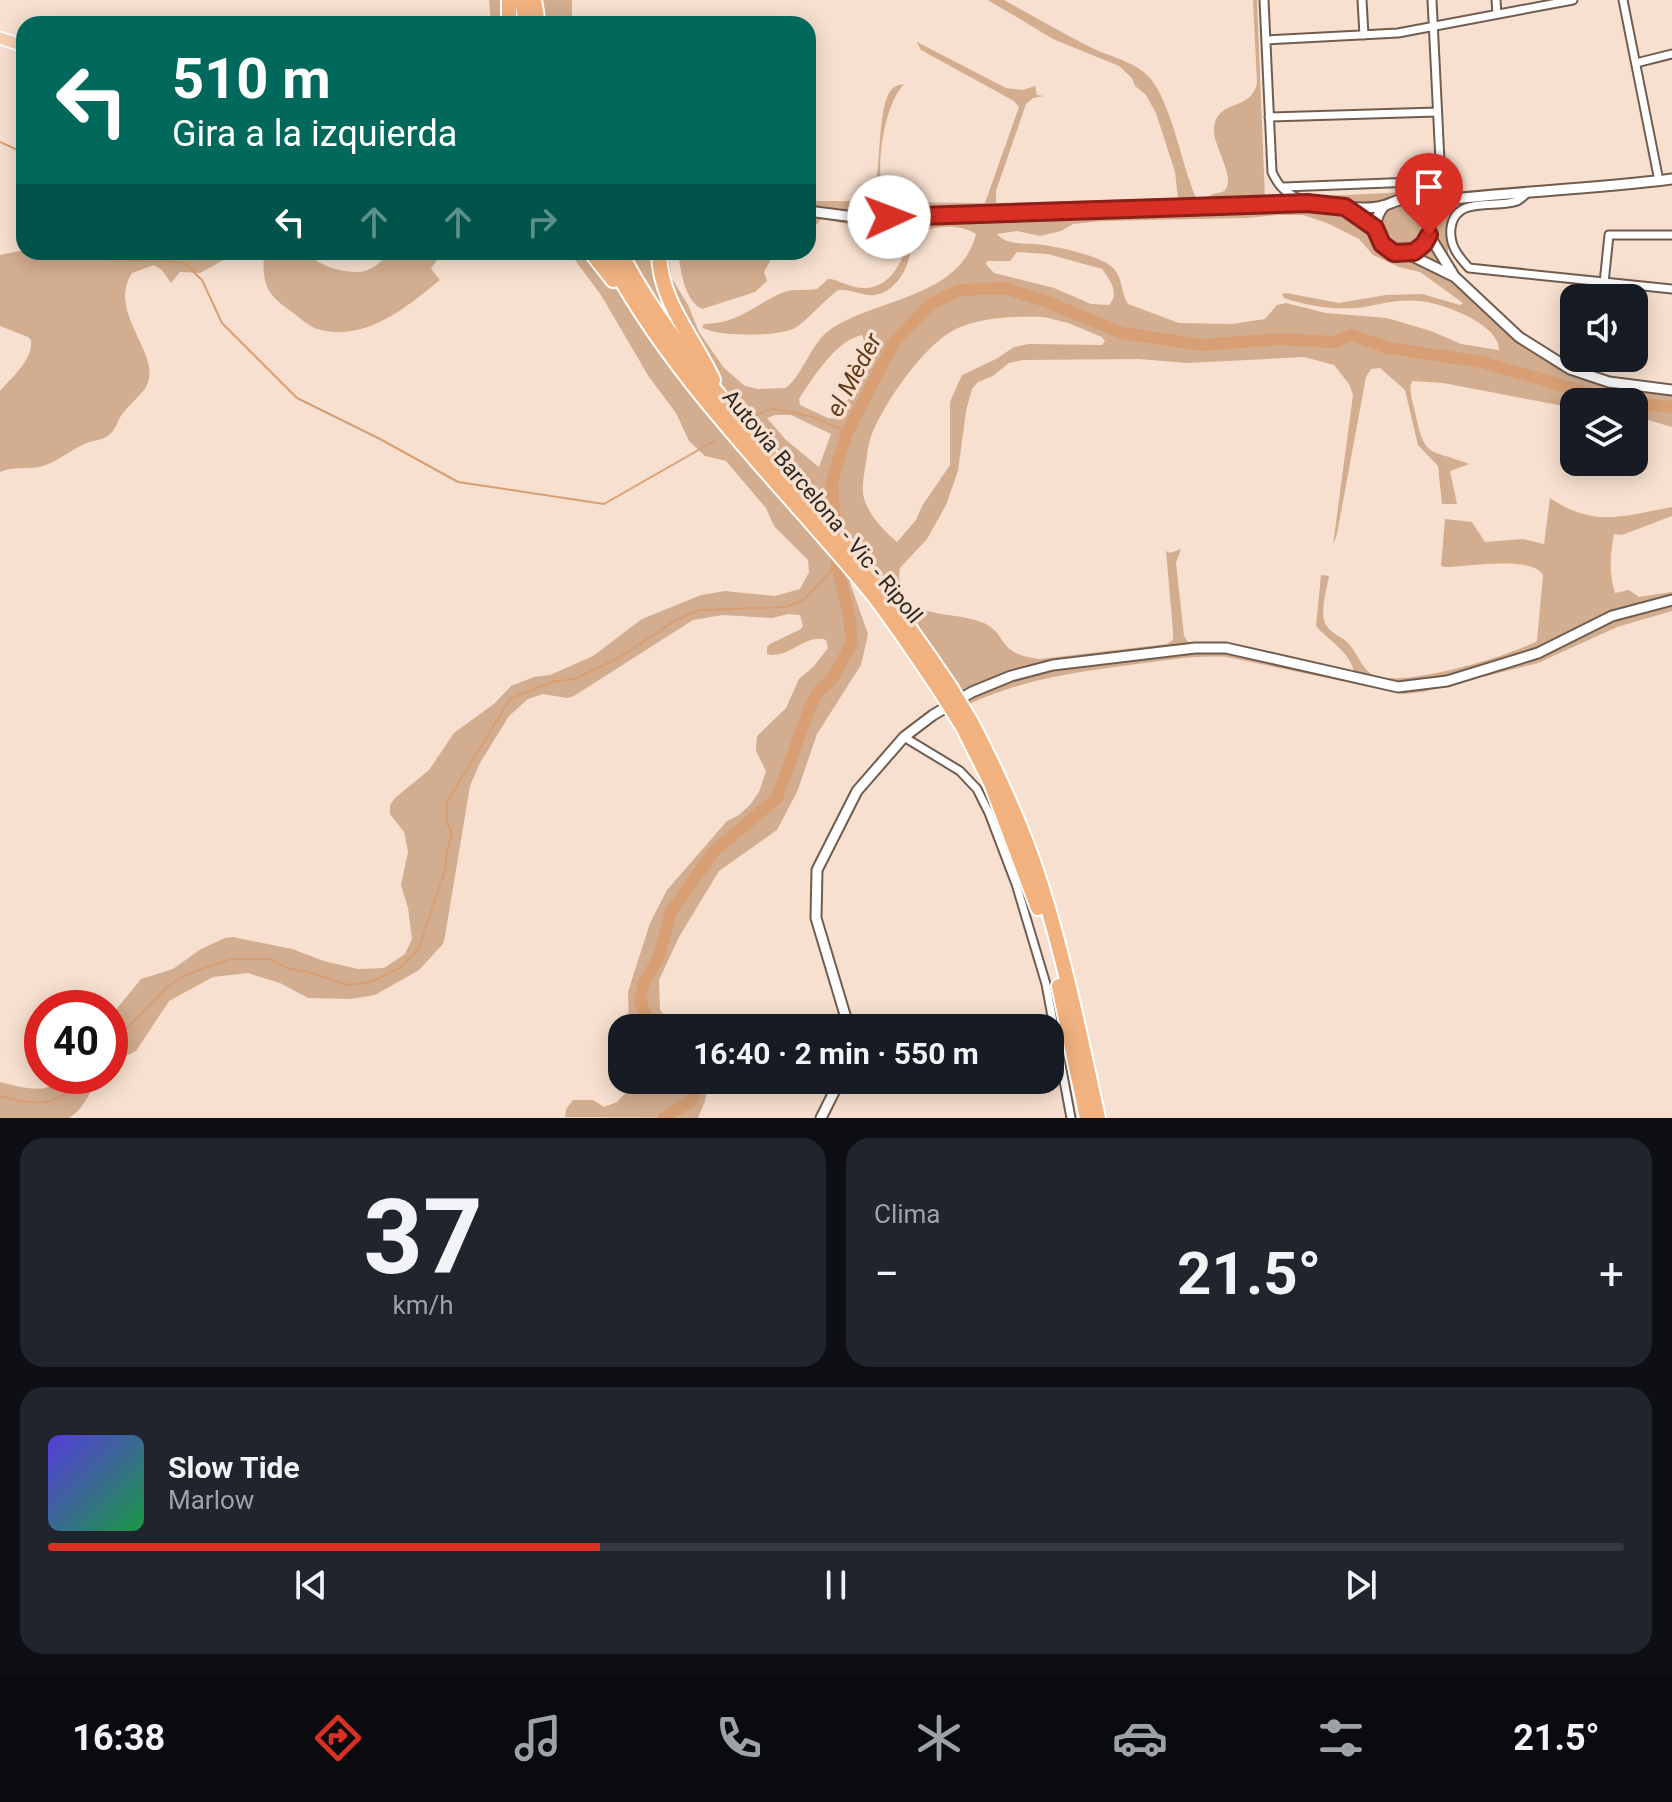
<!DOCTYPE html>
<html lang="es">
<head>
<meta charset="utf-8">
<style>
  :root { --surface:#171b24; --page:#20242c; --text:#f1f3f6; --muted:#9ea1a6; --line:#363941; --accent:#d93025 }
  body { margin:0; font-family:Roboto,sans-serif; background:var(--page); color:var(--text); height:100vh; display:flex; flex-direction:column; font-size:30px; white-space:nowrap }
  * { box-sizing:border-box; margin:0 }
  p { font-size:26px; color:var(--muted) }
  .icon { flex:none; width:44px; height:44px; fill:none; stroke:currentColor; stroke-width:2; stroke-linecap:round; stroke-linejoin:round }
  .map { position:relative; height:1118px; overflow:hidden }
  .sheet { display:flex; flex-direction:column; gap:20px; padding:20px; background:#0d0f14; flex:1 }
  .sheet>* { flex:none }
  .hud { position:absolute; left:16px; top:16px; width:800px; height:244px; border-radius:24px; box-shadow:0 4px 20px #0003; background:#00695c; color:#fff; overflow:hidden }
  .controls { position:absolute; left:1560px; top:284px; display:grid; gap:16px }
  .controls a { display:grid; place-items:center; width:88px; height:88px; border-radius:16px; background:var(--surface); box-shadow:0 4px 20px #0003; font-size:40px }
  .speed { position:absolute; left:24px; top:990px; display:flex; gap:16px; font-size:40px; font-weight:700; text-align:center }
  .speed>* { display:grid; place-content:center; width:104px; height:104px; border-radius:50%; background:var(--surface); box-shadow:0 4px 20px #0003; line-height:1 }
  .speed .limit { border:12px solid #d22; background:#fff; color:#111 }
  .pin { position:absolute; display:grid; place-items:center; width:68px; height:68px; color:#fff; margin:-82px -34px; border-radius:50% 50% 50% 0; rotate:-45deg; box-shadow:0 0 8px #0007 }
  .pin .icon { rotate:45deg }
  .me { position:absolute; width:88px; margin:-44px; rotate:88deg; stroke-linejoin:round; filter:drop-shadow(0 0 6px #0008) }
  .turn { display:flex; align-items:center; gap:28px; height:168px; padding:0 24px; font-size:36px }
  .turn .icon { width:104px; height:104px; stroke-width:2.5 }
  .turn b { display:block; font-size:56px; line-height:68px }
  .lanes { display:flex; align-items:center; height:76px; padding:0 24px; background:#0003; justify-content:center; gap:40px; direction:ltr }
  .lanes .off { opacity:.35 }
  .big { font-size:60px; font-weight:700; line-height:1.1 }
  .sheet .widget { flex:1; display:flex; flex-direction:column; justify-content:center; gap:12px; min-width:0; padding:0 28px; border-radius:24px; background:var(--page) }
  .sheet .dial { align-items:center; gap:0 }
  .dial b { font-size:104px; line-height:1 }
  .song { display:flex; align-items:center; gap:24px }
  .cover { width:96px; height:96px; border-radius:12px; background:linear-gradient(135deg,hsl(250 70% 55%),hsl(140 70% 35%)) }
  .played { height:8px; border-radius:4px; background:linear-gradient(90deg,var(--accent) 35%,var(--line) 35%) }
  .keys { display:flex; justify-content:space-around; direction:ltr }
  .heat { display:flex; justify-content:space-between; align-items:center; font-size:44px; direction:ltr }
  .sheet .tiles { flex:1; display:grid; gap:20px; grid-template-columns:1fr 1fr }
  .widget:last-child { grid-column:span 2 }
  .trip { position:absolute; left:608px; top:1014px; width:456px; height:80px; border-radius:24px; background:var(--surface); box-shadow:0 4px 20px #0003; font-weight:700; line-height:80px; text-align:center }
  .menu { display:flex; height:128px; justify-content:space-around; align-items:center; background:#090b0e; color:var(--muted) }
  .menu .icon { width:56px; height:56px }
  .menu .active { color:var(--accent) }
  .menu b { font-size:36px; color:var(--text) }
  .map>svg:first-child { display:block }
  .green { fill:#d3ad8f; fill-rule:evenodd }
  .lines { fill:none; stroke-linecap:round; stroke-linejoin:round }
  .stream { stroke:#d79f73; stroke-width:2 }
  .river { stroke:#d79f73; stroke-width:12 }
  .minor-casing { stroke:#715d4f; stroke-width:11 }
  .tertiary-casing { stroke:#715d4f; stroke-width:13 }
  .primary-casing { stroke:#fff; stroke-width:15 }
  .motorway-casing { stroke:#fff; stroke-width:18 }
  .minor { stroke:#fff; stroke-width:7 }
  .tertiary { stroke:#fff; stroke-width:9 }
  .primary { stroke:#f7d1b3; stroke-width:11 }
  .motorway { stroke:#f1b280; stroke-width:14 }
  .motorway-bridge-casing { stroke:#fff; stroke-width:18; stroke-linecap:butt }
  .motorway-bridge { stroke:#f1b280; stroke-width:14 }
  .route-casing { stroke:#8d1f18; stroke-width:20 }
  .route { stroke:#d93025; stroke-width:14 }
  .labels { text-anchor:middle; stroke-width:7; stroke-linejoin:round; paint-order:stroke }
  .street-label { font-size:22px; fill:#2f2620; stroke:#f7e0cf }
  .water-label { font-size:24px; font-style:italic; fill:#613b1a; stroke:#f7e0cf }
</style>
</head>
<body>
<div class="map">
<svg width="1672" height="1118" viewBox="0 0 1672 1118">
  <rect width="100%" height="100%" fill="#f7e0cf"/>
  <path class="green" d="M489,0H572V24H491Z
    M988,0H1004C1033,16 1061,32 1090,47C1114,59 1143,62 1157,88C1176,123 1181,162 1196,198C1205,199 1206,197 1213,194C1216,193 1223,193 1225,190C1236,178 1213,145 1214,130C1216,97 1251,113 1257,83L1253,0H1257L1265,199L1448,190V260L1481,296L1543,349L1601,375L1672,387V427L1634,416V402H1574V408L1443,383L1412,381C1408,391 1413,402 1415,412C1425,460 1429,448 1469,464L1450,471L1457,504H1442L1438,466L1418,445L1405,390L1380,368L1371,369L1366,377L1337,534L1333,545L1353,395L1349,384L1334,365L1304,357L1187,363L1139,359L1022,360L1009,363L993,376L978,382L972,389L966,411L958,471L946,505L927,539L900,568C892,623 954,609 984,623C1009,635 995,654 1040,659L1167,644L1173,640V631L1166,551L1170,553L1181,549L1176,563L1184,636L1188,642C1247,643 1297,659 1354,671C1349,651 1329,641 1316,626L1321,575L1329,576C1327,588 1319,614 1326,625C1330,633 1343,637 1349,644C1357,653 1362,668 1371,674C1397,690 1510,656 1537,641L1543,575C1532,555 1467,567 1445,567L1441,566L1445,519L1472,522L1485,542L1523,539L1544,544L1550,498C1594,528 1623,516 1672,507V516L1622,535L1614,534C1610,553 1609,575 1615,593L1629,590L1639,597L1672,592V611L1617,627L1538,663L1423,692L1404,694L1227,657C1194,655 1162,661 1130,665C1070,673 1025,679 969,704L904,603L845,529L850,583L868,634L861,665L817,734L797,792L777,830L719,871L679,937L659,980L660,1010L674,1028H629L628,992L650,923L667,890L727,821L739,815L750,805L759,792L766,771L756,751L757,736L786,708L799,679L814,666L828,648L826,640C805,633 789,660 767,654V647L770,644L801,629L803,626L800,615L788,614L772,618L723,615L693,620L574,696L567,698L543,694L528,699L509,716L480,763L470,786L445,936L443,944L419,970L375,995L351,999L308,998L280,983L248,973L213,977L169,1001L136,1051L110,1064V1017L141,979L173,969L201,949L225,938L233,937L292,949L324,961L358,969L384,968L405,954L412,939L408,908L401,885L408,852L404,832L390,814V805L395,798L429,770L454,733L495,703L511,686L534,677L550,675L593,656L642,619L701,595L725,591L775,596L800,589L809,572L808,560L774,526L766,508L726,461L705,456L689,441L676,413L649,377L601,295L575,260L564,252H668L671,277L688,305L699,332L724,368L745,386L758,389L786,388C805,372 811,342 831,329C877,298 960,298 976,234C959,222 933,227 914,233C911,242 911,250 909,258C905,276 889,297 869,295C858,294 849,289 838,290C823,301 810,318 795,328C780,337 714,337 702,327L704,324C737,323 751,308 779,294C791,288 804,291 817,289L828,279C835,279 839,282 846,284C869,294 888,285 899,264C905,254 908,246 903,234L821,219L817,224L808,226V201H872C882,180 876,105 892,89C896,85 899,85 904,84C882,108 875,172 884,202L985,203L1019,107L1014,101L921,50L917,42L1006,88L1023,90L1035,86L1037,95L1044,96L1033,98L1026,104L996,191V203L1178,198L1175,172L1156,113L1146,95L1135,86L1132,78L1119,66L1053,39ZM1277,215H1303L1327,223L1359,239L1373,255L1399,267L1420,272L1463,303L1460,305L1422,294L1386,295L1339,303L1286,293L1282,294L1284,298C1307,306 1340,311 1364,307C1385,303 1398,299 1420,301C1442,303 1500,324 1499,350L1461,344L1431,331L1387,318L1326,313L1286,303L1277,305L1265,319L1232,324L1179,323L1128,304C1121,294 1123,279 1114,269C1103,256 1062,248 1044,245C1028,242 1008,247 997,234L1017,231L1040,236L1061,231L1073,224L1102,221L1247,218ZM1017,252L1048,254L1102,269C1110,280 1120,293 1109,305L1091,304L1054,288L994,273L986,264L987,261H1010ZM1044,317L1068,323L1102,337L1105,341L1102,345L1029,344L1014,347L996,359L962,375L950,402V465L922,506L916,520L897,542C885,532 868,514 864,498C861,489 864,477 865,468C867,460 867,451 869,443C879,409 925,342 958,328C984,317 1016,316 1044,317ZM862,335L864,340L859,361L858,379L838,419L828,418L800,405L799,399C813,378 835,341 862,335ZM791,415L831,434L819,467L786,440L767,418L775,415Z
    M24,250L58,252L80,259L93,257L97,252H108V258L112,260L140,252L218,255L221,252H238L200,273L180,272L171,283L162,270L154,265L132,273C105,315 168,358 144,390C138,398 129,405 123,413C118,419 116,429 110,434C104,440 94,440 87,443C71,449 59,461 43,466C29,470 13,466 0,472V391C12,377 33,360 31,340L28,337L0,326V255Z
    M261,252H306C317,266 348,275 365,271C375,268 383,260 390,252H442L431,269L440,280C407,307 364,343 318,329C309,327 299,317 292,312C267,295 262,285 264,255Z
    M678,252H775L764,272L767,281L755,292L702,309C684,300 681,271 678,252Z
    M64,1076H98C90,1092 85,1108 69,1118H0V1082C22,1087 47,1097 64,1076Z
    M631,1080H709L705,1101L698,1118L565,1117L566,1109L573,1100H593L604,1107L617,1102L631,1087Z"/>
  <g class="lines">
    <path class="stream" d="M0,142L24,153
      M111,252L110,260L183,262L202,280L222,323L297,398L380,439L458,482L604,504L716,440
      M756,416L770,408L813,417L848,432
      M110,1046L167,987L183,976L230,959H270L289,969L308,972L348,985L371,982L402,967L419,948L445,871L447,852L452,834L446,821L447,802L510,699L552,682L575,679L620,657L676,620L699,610L786,607L805,599L837,564
      M0,1096C38,1106 58,1108 84,1076"/>
    <path class="river" d="M1634,403L1672,407
      M651,1028L640,1000L644,983L658,959L671,912L714,851L777,798L810,707L818,692L832,679L852,643L849,615L837,564L832,481L847,433L894,342L931,304L960,290L1004,288L1045,301L1122,333L1202,345L1282,339L1334,342L1351,335L1389,348L1482,362L1611,400L1626,402
      M664,1118L692,1100L700,1080"/>
    <defs>
      <path id="minor" d="M1264,0L1272,172C1280,190 1288,194 1306,202
        M1362,0L1364,35
        M1496,0L1497,14
        M1623,0L1659,181
        M1266,40L1398,33L1573,0
        M1636,63L1672,54
        M1269,117L1437,112
        M1284,187L1441,181L1432,0
        M1527,193C1524,196 1521,199 1517,201C1496,209 1455,195 1451,228C1449,245 1458,256 1469,268L1672,289
        M1604,283L1609,235H1672
        M904,737L960,771L977,789L989,813L1016,884L1046,984L1071,1118"/>
      <path id="tertiary" d="M1416,203C1501,192 1587,190 1672,179
        M1345,207L1375,228
        M808,211L862,218C932,216 1003,215 1074,211C1150,208 1227,202 1304,203C1318,204 1332,207 1346,207C1357,208 1371,209 1382,206C1392,204 1399,197 1411,200C1432,206 1437,235 1420,248C1392,270 1361,233 1384,206
        M1429,235L1453,274
        M1408,254L1455,277L1519,337L1570,369L1609,382L1672,390
        M849,1028L816,918L817,870L857,791L904,737L933,715L972,692L1011,676L1053,665L1195,648H1226L1398,687L1447,681L1538,653L1612,616L1672,600
        M821,1118L840,1080"/>
      <path id="primary" d="M0,38L24,46"/>
      <path id="motorway" d="M509,0V24
        M522,0L526,24
        M534,0L538,24
        M591,252L613,280
        M606,252C673,381 780,481 871,592C896,624 918,658 941,692
        M620,252C661,332 721,398 779,466C841,539 897,607 950,687
        M659,252C659,301 694,338 713,380
        M971,722C998,774 1023,828 1041,885C1065,961 1081,1040 1098,1118
        M963,727L991,783L1038,908
        M1059,986L1087,1118"/>
    </defs>
    <use href="#minor" class="minor-casing"/>
    <use href="#tertiary" class="tertiary-casing"/>
    <use href="#primary" class="primary-casing"/>
    <use href="#motorway" class="motorway-casing"/>
    <use href="#minor" class="minor"/>
    <use href="#tertiary" class="tertiary"/>
    <use href="#primary" class="primary"/>
    <use href="#motorway" class="motorway"/>
    <defs>
      <path id="motorway-bridge" d="M950,687L971,722
        M941,692L963,727"/>
    </defs>
    <use href="#motorway-bridge" class="motorway-bridge-casing"/>
    <use href="#motorway-bridge" class="motorway-bridge"/>
  </g>
  <g class="lines">
    <defs>
      <path id="route" d="M889,217L1307,203L1345,207L1375,228L1382,244L1394,253L1414,252L1424,244L1429,235"/>
    </defs>
    <use href="#route" class="route-casing"/>
    <use href="#route" class="route"/>
  </g>
  <g class="labels">
    <g class="street-label">
      <text transform="translate(823 506) rotate(50)" y="8">Autovia Barcelona - Vic - Ripoll</text>
    </g>
    <g class="water-label">
      <text transform="translate(854 375) rotate(-62)" y="8">el Mèder</text>
    </g>
  </g>
</svg>
<div class="controls">
<a><svg class="icon" aria-label="sound" viewBox="0 0 24 24"><path d="M4 9h4l5-4v14l-5-4H4zM17 9q2 3 0 6"/></svg></a>
<a><svg class="icon" aria-label="layers" viewBox="0 0 24 24"><path d="M12 4l9 5-9 5-9-5zM3 14l9 5 9-5"/></svg></a>
</div>
<div class="speed"><div class="limit">40</div></div>
<div class="pin" style="left:1429px;top:235px;background:#d93025"><svg class="icon" aria-label="arrive" viewBox="0 0 24 24"><path d="M6 21V4h12l-3 4 3 4H6"/></svg></div>
<svg class="me" style="left:889px;top:217px" viewBox="-20 -20 40 40"><circle r="19" fill="#fff"/><path d="M0-13L10 11 0 6-10 11z" fill="#d93025"/></svg>
<div class="trip">16:40 · 2 min · 550 m</div>
<div class="hud">
<div class="turn"><svg class="icon" aria-label="left" viewBox="0 0 24 24"><path d="M17 20v-9H6M10 6l-5 5 5 5"/></svg><div><b>510 m</b>Gira a la izquierda</div></div>
<div class="lanes"><svg class="icon" aria-label="left" viewBox="0 0 24 24"><path d="M17 20v-9H6M10 6l-5 5 5 5"/></svg><svg class="icon off" aria-label="ahead" viewBox="0 0 24 24"><path d="M12 20V5M6 11l6-6 6 6"/></svg><svg class="icon off" aria-label="ahead" viewBox="0 0 24 24"><path d="M12 20V5M6 11l6-6 6 6"/></svg><svg class="icon off" aria-label="right" viewBox="0 0 24 24"><path d="M7 20v-9h11M14 6l5 5-5 5"/></svg></div>
</div>
</div>
<section class="sheet">
<div class="tiles">
<div class="widget dial"><b>37</b><p>km/h</p></div>
<div class="widget"><p>Clima</p>
<div class="heat"><a>−</a><b class="big">21.5°</b><a>+</a></div>
</div>
<div class="widget">
<div class="song"><i class="cover"></i><div><b>Slow Tide</b><p>Marlow</p></div></div>
<div class="played"></div>
<div class="keys"><svg class="icon" aria-label="previous" viewBox="0 0 24 24"><path d="M18 5L8 12l10 7zM5 5v14"/></svg><svg class="icon" aria-label="pause" viewBox="0 0 24 24"><path d="M8 5v14M16 5v14"/></svg><svg class="icon" aria-label="next" viewBox="0 0 24 24"><path d="M6 5l10 7-10 7zM19 5v14"/></svg></div>
</div>
</div>
</section>
<nav class="menu">
<b>16:38</b>
<svg class="icon active" aria-label="directions" viewBox="0 0 24 24"><path d="M12 3l9 9-9 9-9-9zM9 14v-3h6M13 9l2 2-2 2"/></svg>
<svg class="icon" aria-label="music" viewBox="0 0 24 24"><path d="M9 18V5l10-2v13"/><circle cx="6" cy="18" r="3"/><circle cx="16" cy="16" r="3"/></svg>
<svg class="icon" aria-label="phone" viewBox="0 0 24 24"><path d="M5 4h4l2 5-3 2q2 4 5 5l2-3 5 2v4C11 20 4 13 5 4z"/></svg>
<svg class="icon" aria-label="climate" viewBox="0 0 24 24"><path d="M12 3v18M4 7l16 10M4 17L20 7"/></svg>
<svg class="icon" aria-label="car" viewBox="0 0 24 24"><path d="M5 17H2v-5l4-1 3-4h7l3 4 3 1v5h-3M9 17h6M6 11h13"/><circle cx="7" cy="17" r="2"/><circle cx="17" cy="17" r="2"/></svg>
<svg class="icon" aria-label="filters" viewBox="0 0 24 24"><path d="M4 7h16M4 17h16"/><circle cx="9" cy="7" r="2"/><circle cx="15" cy="17" r="2"/></svg>
<b>21.5°</b>
</nav>
</body>
</html>
